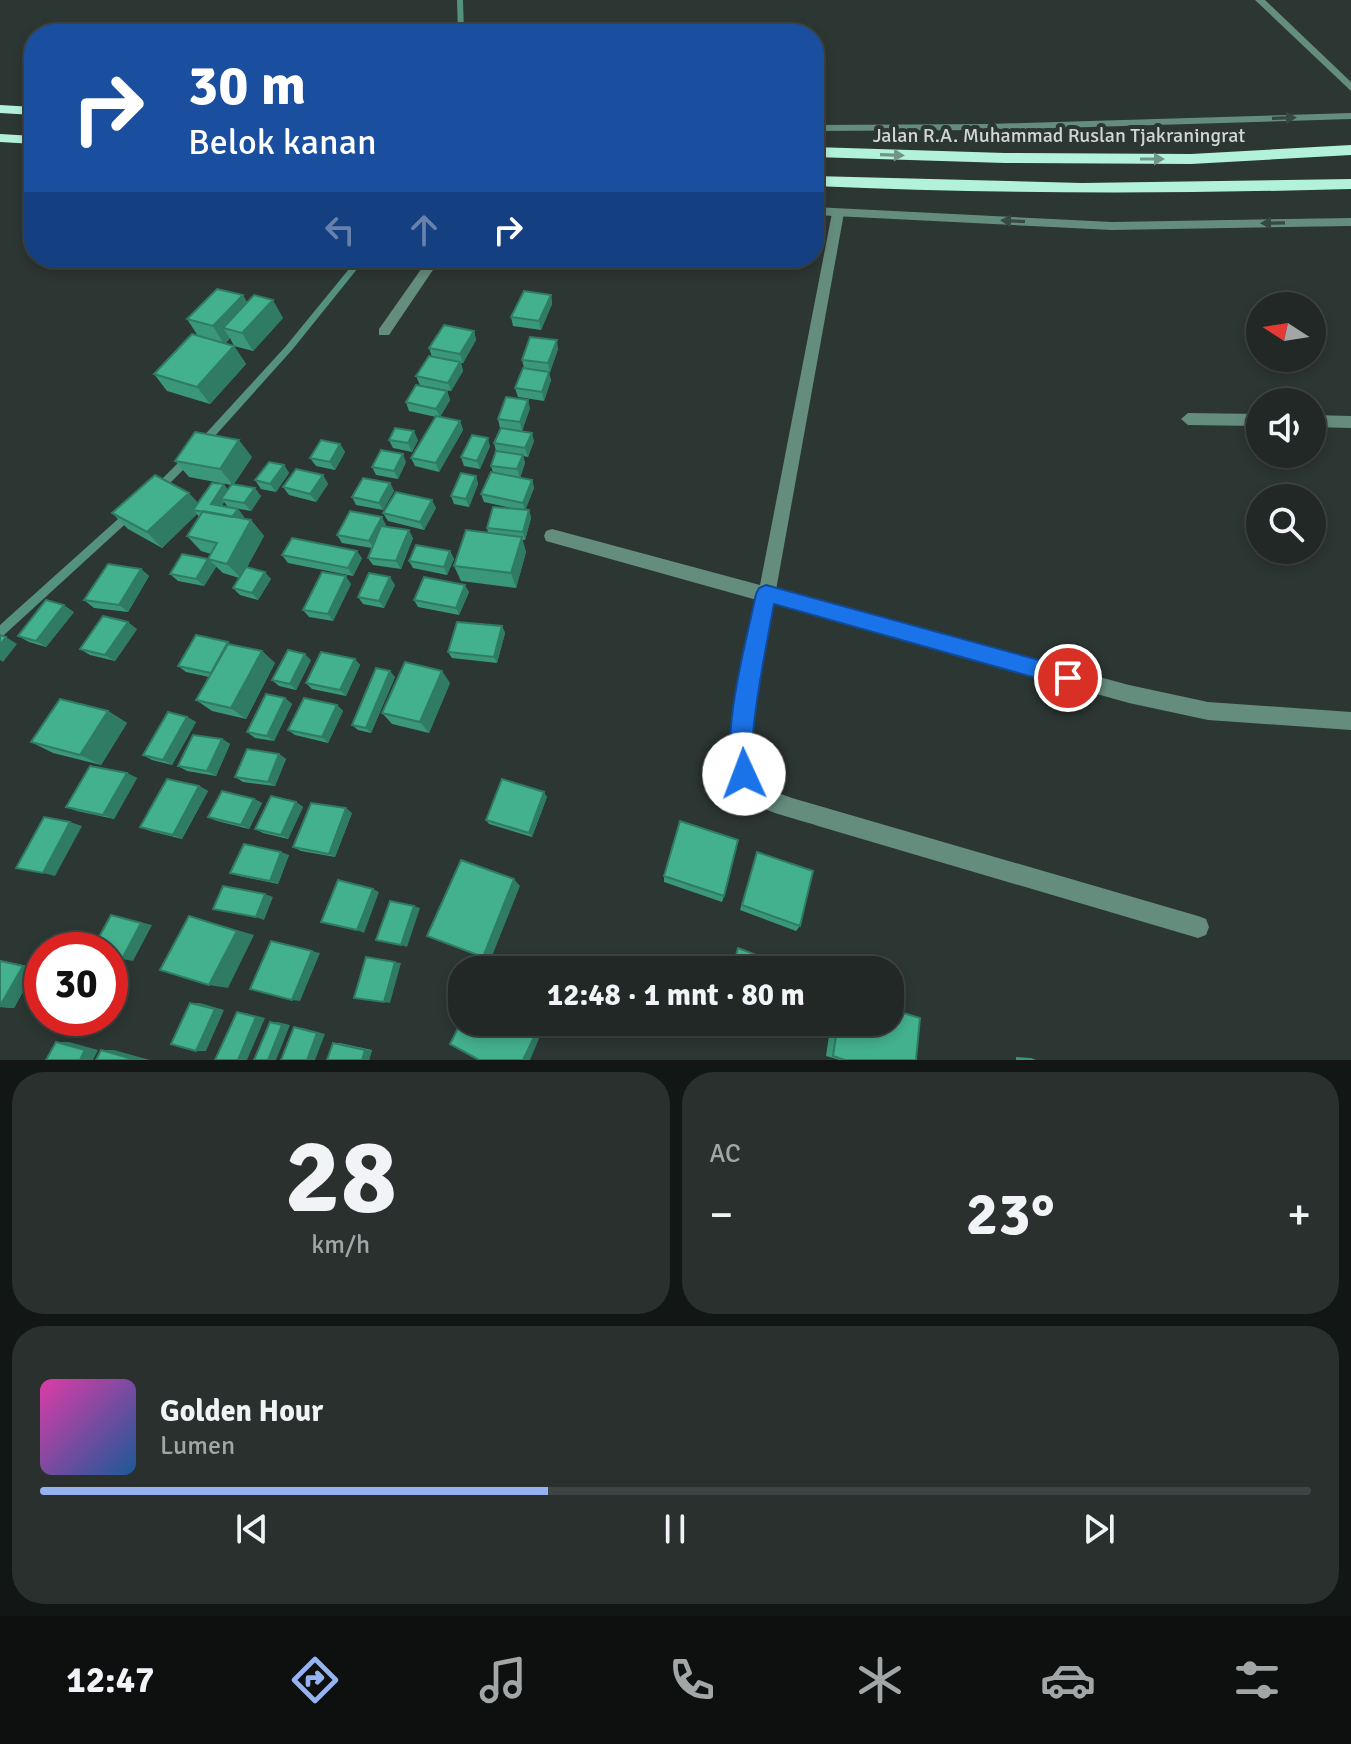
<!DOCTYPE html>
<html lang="id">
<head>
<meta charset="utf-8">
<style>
  :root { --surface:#212826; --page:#29302e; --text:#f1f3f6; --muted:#a2a6a7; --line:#3e4443; --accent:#95b2f1 }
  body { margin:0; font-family:Signika,sans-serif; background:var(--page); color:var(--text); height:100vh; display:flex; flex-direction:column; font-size:30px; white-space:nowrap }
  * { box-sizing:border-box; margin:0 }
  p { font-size:26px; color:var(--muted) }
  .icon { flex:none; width:44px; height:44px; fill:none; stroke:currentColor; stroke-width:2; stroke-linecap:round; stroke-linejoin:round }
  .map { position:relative; height:1060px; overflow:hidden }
  .sheet { display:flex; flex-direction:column; gap:12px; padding:12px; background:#121615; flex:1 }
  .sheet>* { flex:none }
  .hud { position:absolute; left:24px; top:24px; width:800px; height:244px; border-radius:32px; box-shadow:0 4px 12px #0003,0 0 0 2px var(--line); background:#1a4fa0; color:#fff; overflow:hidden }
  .needle { width:52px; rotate:282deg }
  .fabs { position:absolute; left:1246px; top:292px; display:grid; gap:16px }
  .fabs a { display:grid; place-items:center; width:80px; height:80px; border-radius:50%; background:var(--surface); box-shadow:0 4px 12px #0003,0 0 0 2px var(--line); font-size:40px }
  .speed { position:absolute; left:24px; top:932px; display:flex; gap:16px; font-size:40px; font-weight:700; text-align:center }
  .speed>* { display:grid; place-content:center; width:104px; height:104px; border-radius:50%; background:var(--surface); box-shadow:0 4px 12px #0003,0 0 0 2px var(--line); line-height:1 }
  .speed .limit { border:12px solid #d22; background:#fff; color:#111 }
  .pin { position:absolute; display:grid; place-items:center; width:68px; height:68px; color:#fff; margin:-34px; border:4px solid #fff; border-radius:50%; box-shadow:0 2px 8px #0007 }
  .me { position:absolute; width:88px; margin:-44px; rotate:358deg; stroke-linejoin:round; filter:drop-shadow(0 0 6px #0008) }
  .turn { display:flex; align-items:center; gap:28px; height:168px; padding:0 32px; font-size:36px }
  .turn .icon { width:104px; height:104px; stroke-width:2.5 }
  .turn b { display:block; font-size:56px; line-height:68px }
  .lanes { display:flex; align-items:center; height:76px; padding:0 32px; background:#0003; justify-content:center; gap:40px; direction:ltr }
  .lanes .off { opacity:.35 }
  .big { font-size:60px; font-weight:800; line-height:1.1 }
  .sheet .widget { flex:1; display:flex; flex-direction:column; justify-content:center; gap:12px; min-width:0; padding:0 28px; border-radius:32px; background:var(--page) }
  .sheet .dial { align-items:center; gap:0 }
  .dial b { font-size:104px; line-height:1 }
  .song { display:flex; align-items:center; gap:24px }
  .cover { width:96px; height:96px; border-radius:12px; background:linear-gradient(135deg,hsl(320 70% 55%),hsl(210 70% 35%)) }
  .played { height:8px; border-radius:4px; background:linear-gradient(90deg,var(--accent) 40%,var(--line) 40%) }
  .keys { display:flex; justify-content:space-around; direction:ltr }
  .heat { display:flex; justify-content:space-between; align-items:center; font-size:44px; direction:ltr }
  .sheet .tiles { flex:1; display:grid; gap:12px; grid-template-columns:1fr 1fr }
  .widget:last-child { grid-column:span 2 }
  .trip { position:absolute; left:448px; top:956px; width:456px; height:80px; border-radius:32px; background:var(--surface); box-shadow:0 4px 12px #0003,0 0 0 2px var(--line); font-weight:800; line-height:80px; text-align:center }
  .dock { display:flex; height:128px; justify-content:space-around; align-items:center; background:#0d100f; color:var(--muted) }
  .dock .icon { width:56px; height:56px }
  .dock .current { color:var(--accent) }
  .dock b { font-size:36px; color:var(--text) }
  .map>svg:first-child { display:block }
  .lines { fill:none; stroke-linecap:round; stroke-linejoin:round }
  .stream { fill:#54927f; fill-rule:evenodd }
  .minor { fill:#658d7e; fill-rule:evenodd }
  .tertiary { fill:#658d7e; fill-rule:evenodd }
  .trunk { fill:#b3f2da; fill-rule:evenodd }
  .wall { fill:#3a977a }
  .shaded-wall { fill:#2f7b63 }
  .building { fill:#43b08e; stroke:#2f7b63; stroke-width:2 }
  .oneway { fill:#374741 }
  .oneway2 { fill:#709486 }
  .route { fill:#1a73e8; stroke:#114b97; stroke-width:2 }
  .labels { text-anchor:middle; stroke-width:8; stroke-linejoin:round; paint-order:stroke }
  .far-street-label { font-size:20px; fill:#d1d7d4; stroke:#2c3632 }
</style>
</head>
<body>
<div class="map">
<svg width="1351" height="1060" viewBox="0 0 1351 1060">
  <rect width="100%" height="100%" fill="#2c3632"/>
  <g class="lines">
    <path class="stream" d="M457,0H463L464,34H458Z
      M358,258H366L292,350L205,447H199L197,444L199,441L286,346Z
      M188,455L191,456L193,459L191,462L160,493H154L152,490L154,487L185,456Z
      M130,510L133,511L135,514L133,517L4,635L0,637V625L127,511Z"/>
    <path class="minor" d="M838,209L844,213L776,590L1129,685L1208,702L1351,712V730L1208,720L1129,703L773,604C765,660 740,721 754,777L770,790L792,798L1198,916L1206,919L1209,927L1206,935L1198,938L818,826C798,819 758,812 743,795C712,759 750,644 757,600L546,541L544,536L546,531L552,529L760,585L832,213Z
      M429,258H441L389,335H379V329Z
      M1188,413L1260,414V426L1188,425L1181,419Z
      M1312,415L1351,416V428L1312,427Z"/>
    <path class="tertiary" d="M1255,0H1265L1351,82V91Z
      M1351,113V119L989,130L814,131V125L989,124Z
      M814,207L1112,222L1351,218V226L1112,230L814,215Z"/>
    <path class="trunk" d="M0,105L34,107V115L0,113Z
      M0,134L34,136V144L0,142Z
      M1351,145V155L1191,164L1005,163L814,157V147L1005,153L1191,154Z
      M814,176L1082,183L1351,179V189C1172,194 993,194 814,186Z"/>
  </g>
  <path class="wall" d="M243,295L247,303L283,318L253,351L234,346L230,338L225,344L234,346L246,364L210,404L167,391L154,374L198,336L187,319Z
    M551,295L552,304L541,330L513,326L511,317Z
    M474,331L476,340L463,363H461L463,371L451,391L420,385L416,376L432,357L429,348Z
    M558,349L550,372L545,371L551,380L544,401L518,397L515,388L524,368L522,360Z
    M447,391L450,400L440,417L460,421L463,430L439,472L415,466L411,458L436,417L409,411L406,402Z
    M530,408L522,431L534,441L528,457L523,456L525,463L520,478L532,480L534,488L525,510H529L531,518L525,540H522L526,552L516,588L461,581L454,566L488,533L487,528L516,509L484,502L481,494L493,473L491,466L496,451L494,443L500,428L498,419Z
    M389,440H418L412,452L393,448Z
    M340,444L345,452L335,470L316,466L310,458Z
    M490,446L480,469L464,466L461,457Z
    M252,457L234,484L261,496L251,511L228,507L224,502L222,506L238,509L244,517L243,519L251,520L264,536L247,567L271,579L258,600L240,595L233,588L239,578L223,573L208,559L211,554L201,551L187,536L199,517L197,514L162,548L128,529L112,513L198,503L228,489L231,485L189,477L175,461Z
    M406,462L398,479L376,475L372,467Z
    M284,465L289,473L276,492L261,489L255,480Z
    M323,475L328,484L316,502L289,495L283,487Z
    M476,476L478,484L469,507L454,504L451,496Z
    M390,483L394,491L383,510L356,505L352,497Z
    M436,508L424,530L388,521L383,513Z
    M386,525L385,527L413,538L401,569L373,565L368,558L372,548L342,543L337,535Z
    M450,551L454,559L447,575L413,568L409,561Z
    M282,555L362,558L353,576L288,563Z
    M208,559L216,567L204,586L178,581L170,574Z
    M141,569L149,576L128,612L94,608L84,600Z
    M351,584L333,621L309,617L303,610Z
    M395,585L384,608L363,604L358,597Z
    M469,592L459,615L418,607L414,600Z
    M74,612L46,647L29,642L18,636Z
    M502,626L505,633L497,663L452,658L448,652Z
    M137,629L115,661L90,655L80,649Z
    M228,642L230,644L262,651L275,663L246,719L212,711L196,700L209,677L186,672L178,666Z
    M355,659L360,665L346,696L312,689L306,683Z
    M311,660L296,690L279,686L272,680Z
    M395,677L371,733L358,730L352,725Z
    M450,683L429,733L392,724L382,713Z
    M285,698L292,704L274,741L255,738L247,732Z
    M337,705L343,711L328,743L295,735L288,730Z
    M108,711L127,723L101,765L53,753L31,742Z
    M187,717L196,722L172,765L152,760L143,755Z
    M222,739L230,744L216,776L187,771L178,766Z
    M279,754L286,759L275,786L243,782L235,777Z
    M127,773L137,778L114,819L77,811L66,807Z
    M199,786L208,791L182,839L150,831L140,827Z
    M547,797L532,837L489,824L486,820Z
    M254,799L262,803L249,829L217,821L208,817Z
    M296,802L303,807L288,839L263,833L255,829Z
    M352,813L335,857L301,851L293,847Z
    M757,852L800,926L796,931L740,910Z
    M289,855L278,884L239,876L230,873Z
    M664,876L724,896L722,902L664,882Z
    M0,960L36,968L14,1008L0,1007Z
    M831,1022H890L916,1060H840L826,1056Z
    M333,1043H340L372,1050L369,1060Z
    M1016,1057L1031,1058L1036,1060H1016Z"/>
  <path class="shaded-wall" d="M243,295L253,313L223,328L230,338L224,344L213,326Z
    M551,295L552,304L541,330L539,321Z
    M273,300L283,318L253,351L242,333Z
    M474,331L476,340L463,363L460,354Z
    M557,340L558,349L550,372L548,363Z
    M234,346L246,364L210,404L197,387Z
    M460,362L463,371L451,391L448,383Z
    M549,372L551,380L544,401L542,392Z
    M447,391L450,400L440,417L436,409Z
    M528,400L530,408L522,431L520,422Z
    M460,421L463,430L439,472L436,463Z
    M414,431L418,440L412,452L408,443Z
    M532,433L534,441L528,457L525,448Z
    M488,438L490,446L480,469L477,461Z
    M239,440L252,457L233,485L220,469Z
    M340,444L345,452L335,470L330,462Z
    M403,454L406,462L398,479L394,471Z
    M523,455L525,463L520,478L517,469Z
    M284,465L289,473L276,492L270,484Z
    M323,475L328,484L316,502L310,494Z
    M476,476L478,484L469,507L466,499Z
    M532,480L534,488L525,511L523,503Z
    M390,483L394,491L383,510L379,503Z
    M224,484L230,493L221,499L224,502L218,512L211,504Z
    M255,488L261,496L251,511L244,503Z
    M189,493L203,508L193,510L197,514L162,548L147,532Z
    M432,500L436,508L424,530L420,522Z
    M238,509L244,517L237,527L230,519Z
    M529,510L531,518L525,540L523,532Z
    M382,517L386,525L374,549L369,541Z
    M251,520L264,536L241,578L227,564Z
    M409,530L413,538L401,569L396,561Z
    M522,537L526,552L516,588L511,573Z
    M357,551L362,558L353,576L348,568Z
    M450,551L454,559L447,575L444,567Z
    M208,559L216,567L204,586L196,579Z
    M141,569L149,576L128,612L119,605Z
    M265,572L271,579L258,600L252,593Z
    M346,576L351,584L333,621L328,614Z
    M390,577L395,585L384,608L379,601Z
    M465,585L469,592L459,615L456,608Z
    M64,605L74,612L46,647L36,641Z
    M128,622L137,629L115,661L105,655Z
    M502,626L505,633L497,663L494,657Z
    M6,637L17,644L3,662L0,660V645Z
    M262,651L275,663L246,719L231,708Z
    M305,654L311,660L296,690L290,684Z
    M355,659L360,665L346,696L340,690Z
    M390,671L395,677L371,733L366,728Z
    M442,671L450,683L429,733L420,722Z
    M285,698L292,704L274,741L267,736Z
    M337,705L343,711L328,743L322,737Z
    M108,711L127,723L101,765L80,755Z
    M187,717L196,722L172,765L163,760Z
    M222,739L230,744L216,776L207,771Z
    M279,754L286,759L275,786L268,782Z
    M127,773L137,778L114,819L103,815Z
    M199,786L208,791L182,839L173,835Z
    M544,792L547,797L532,837L529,833Z
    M254,799L262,803L249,829L241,825Z
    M296,802L303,807L288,839L281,835Z
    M346,808L352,813L335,857L329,854Z
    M70,822L82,826L55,876L43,873Z
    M281,852L289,855L278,884L270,881Z
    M514,879L520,886L490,961L483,957Z
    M373,889L379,892L364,933L357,930Z
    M265,894L273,897L264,920L256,917Z
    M414,906L420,908L407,947L401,945Z
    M111,915L152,925L133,961L122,959Z
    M189,916L254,935L228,988L209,985Z
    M312,951L320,953L300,1001L292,1000Z
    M395,962L401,963L390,1003L384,1002Z
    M23,966L36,968L14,1008L0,1007Z
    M190,1003H200L224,1010L206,1051H196Z
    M237,1012L246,1013L265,1018L247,1060H238Z
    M270,1022H278L290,1025L276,1060H268Z
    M530,1022H535L544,1027L530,1060H523Z
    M294,1027L303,1028L325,1034L315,1060H307Z
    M56,1042H69L98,1050L93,1060H80Z
    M101,1050H114L150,1060H136Z
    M365,1050H372L369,1060H362Z"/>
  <path class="building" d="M217,289L243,295L213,326L187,319Z
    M524,291L551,295L539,321L511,317Z
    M254,295L273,300L242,333L223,328Z
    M444,325L474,331L460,354L429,348Z
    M192,334L234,346L197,387L154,374Z
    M530,337L557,340L548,363L522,360Z
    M429,356L460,362L448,383L416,376Z
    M523,368L549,372L542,392L515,388Z
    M416,385L447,391L436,409L406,402Z
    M506,397L528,400L520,422L498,419Z
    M436,416L460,421L436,463L411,458Z
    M395,428L414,431L408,443L389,440Z
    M501,428L532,433L525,448L494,443Z
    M195,432L239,440L220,469L175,461Z
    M472,435L488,438L477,461L461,457Z
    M321,440L340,444L330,462L310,458Z
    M381,450L403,454L394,471L372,467Z
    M496,451L523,455L517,469L491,466Z
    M269,462L284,465L270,484L255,480Z
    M296,469L323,475L310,494L283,487Z
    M491,472L532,480L523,503L481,494Z
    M461,473L476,476L466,499L451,496Z
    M155,475L189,493L147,532L112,513Z
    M363,478L390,483L379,503L352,497Z
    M212,483L224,484L211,504L238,509L232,517L193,510Z
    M232,484L255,488L244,503L221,499Z
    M396,492L432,500L420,522L383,513Z
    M493,507L529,510L523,532L487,528Z
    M203,511L251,520L227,564L208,559L217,543L187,536Z
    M350,511L382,517L369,541L337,535Z
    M381,526L409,530L396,561L368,558Z
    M466,530L522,537L511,573L454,566Z
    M292,538L357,551L348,568L282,555Z
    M416,545L450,551L444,567L409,561Z
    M182,554L208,559L196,579L170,574Z
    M108,564L141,569L119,605L84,600Z
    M246,567L265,572L252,593L233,588Z
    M322,572L346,576L328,614L303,610Z
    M369,573L390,577L379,601L358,597Z
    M424,577L465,585L456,608L414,600Z
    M46,600L64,605L36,641L18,636Z
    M103,616L128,622L105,655L80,649Z
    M457,622L502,626L494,657L448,652Z
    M0,635L6,637L0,645Z
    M196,635L228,642L211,673L178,666Z
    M228,644L262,651L231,708L196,700Z
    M288,650L305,654L290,684L272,680Z
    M321,652L355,659L340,690L306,683Z
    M405,662L442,671L420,722L382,713Z
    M376,668L390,671L366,728L352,725Z
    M266,694L285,698L267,736L247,732Z
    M304,698L337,705L322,737L288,730Z
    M60,699L108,711L80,755L31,742Z
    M168,712L187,717L163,760L143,755Z
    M193,735L222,739L207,771L178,766Z
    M247,749L279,754L268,782L235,777Z
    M90,766L127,773L103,815L66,807Z
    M167,779L199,786L173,835L140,827Z
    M502,779L544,792L529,833L486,820Z
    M222,791L254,799L241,825L208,817Z
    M271,796L296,802L281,835L255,829Z
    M311,803L346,808L329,854L293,847Z
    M44,817L70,822L43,873L16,868Z
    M680,821L738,840L724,896L664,876Z
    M244,844L281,852L270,881L230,873Z
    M757,852L813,871L800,926L742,905Z
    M461,860L514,879L483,957L427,936Z
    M338,880L373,889L357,930L321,922Z
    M223,886L265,894L256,917L213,909Z
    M390,901L414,906L401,945L376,940Z
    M111,915L141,923L122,959L110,956V950H92Z
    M189,916L237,931L209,985L160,970Z
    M271,941L312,951L292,1000L250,989Z
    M738,948L795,970H732Z
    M366,957L395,962L384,1002L354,998Z
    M0,961L23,966L0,1006Z
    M190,1003L215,1009L196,1051L171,1044Z
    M890,1009L920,1018L916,1060H845L833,1056L838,1022H890Z
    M237,1012L256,1017L238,1060H215Z
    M462,1020V1022H530L539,1027L523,1060H479L450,1044Z
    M270,1022L282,1025L268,1060H254Z
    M294,1027L317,1033L307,1060H281Z
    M56,1042L85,1050L80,1060H46Z
    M333,1043L365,1050L362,1060H327Z
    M101,1050L136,1060H96Z"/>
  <defs><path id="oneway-solid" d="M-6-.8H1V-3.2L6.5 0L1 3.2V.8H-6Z" transform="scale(2)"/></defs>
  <g class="oneway">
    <use href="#oneway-solid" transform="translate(1284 118) rotate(-2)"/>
    <use href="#oneway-solid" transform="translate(1013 221) rotate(-177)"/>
    <use href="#oneway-solid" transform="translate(1273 223) rotate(179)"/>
  </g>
  <g class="oneway2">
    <use href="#oneway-solid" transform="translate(892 155) rotate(2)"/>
    <use href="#oneway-solid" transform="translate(1152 159)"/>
  </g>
  <path class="route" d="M766,585L1068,668L1075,671L1078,678L1075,684L1068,687L774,604C766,647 757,690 753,733C751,749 758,767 752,782L744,785L736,782C718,739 747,640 756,594L759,588Z"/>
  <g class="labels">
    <g class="far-street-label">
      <text x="1059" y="142">Jalan R.A. Muhammad Ruslan Tjakraningrat</text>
    </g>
  </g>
</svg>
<div class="fabs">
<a><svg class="needle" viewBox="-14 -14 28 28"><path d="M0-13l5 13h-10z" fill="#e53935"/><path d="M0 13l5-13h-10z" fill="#a2a6a7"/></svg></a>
<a><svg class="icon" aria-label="sound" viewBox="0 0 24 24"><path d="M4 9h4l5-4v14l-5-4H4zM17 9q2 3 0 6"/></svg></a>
<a><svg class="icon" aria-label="search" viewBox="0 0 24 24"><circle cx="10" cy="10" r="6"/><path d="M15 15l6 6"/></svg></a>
</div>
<div class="speed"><div class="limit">30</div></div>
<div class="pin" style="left:1068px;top:678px;background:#d93025"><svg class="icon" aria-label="arrive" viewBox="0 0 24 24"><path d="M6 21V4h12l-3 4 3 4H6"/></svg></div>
<svg class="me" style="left:744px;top:774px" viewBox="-20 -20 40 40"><circle r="19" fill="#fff"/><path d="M0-13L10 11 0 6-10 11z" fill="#1a73e8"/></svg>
<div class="trip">12:48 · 1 mnt · 80 m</div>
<div class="hud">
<div class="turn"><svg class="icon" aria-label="right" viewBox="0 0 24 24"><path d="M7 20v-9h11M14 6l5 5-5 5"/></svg><div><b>30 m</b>Belok kanan</div></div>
<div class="lanes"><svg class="icon off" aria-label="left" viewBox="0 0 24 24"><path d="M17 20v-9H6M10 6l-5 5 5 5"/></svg><svg class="icon off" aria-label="ahead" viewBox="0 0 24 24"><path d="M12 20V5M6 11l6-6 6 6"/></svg><svg class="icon" aria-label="right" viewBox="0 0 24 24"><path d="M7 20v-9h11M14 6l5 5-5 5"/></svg></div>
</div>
</div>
<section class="sheet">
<div class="tiles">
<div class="widget dial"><b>28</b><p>km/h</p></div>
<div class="widget"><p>AC</p>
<div class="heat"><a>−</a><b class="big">23°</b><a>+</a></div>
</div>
<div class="widget">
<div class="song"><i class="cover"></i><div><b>Golden Hour</b><p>Lumen</p></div></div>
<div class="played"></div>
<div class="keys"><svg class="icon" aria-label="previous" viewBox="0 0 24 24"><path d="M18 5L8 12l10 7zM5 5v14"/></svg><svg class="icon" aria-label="pause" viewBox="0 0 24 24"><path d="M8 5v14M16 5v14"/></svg><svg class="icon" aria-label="next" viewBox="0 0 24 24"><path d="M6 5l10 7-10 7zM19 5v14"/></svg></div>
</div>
</div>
</section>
<nav class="dock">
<b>12:47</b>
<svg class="icon current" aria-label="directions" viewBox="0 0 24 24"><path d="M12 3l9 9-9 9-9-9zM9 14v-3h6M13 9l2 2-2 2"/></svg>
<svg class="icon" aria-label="music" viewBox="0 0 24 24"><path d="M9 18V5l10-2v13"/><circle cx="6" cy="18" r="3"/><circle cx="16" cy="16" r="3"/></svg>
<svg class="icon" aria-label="phone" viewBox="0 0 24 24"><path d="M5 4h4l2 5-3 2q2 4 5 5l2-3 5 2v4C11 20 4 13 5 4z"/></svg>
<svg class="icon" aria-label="climate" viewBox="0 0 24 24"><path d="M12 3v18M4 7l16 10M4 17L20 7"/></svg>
<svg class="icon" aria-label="car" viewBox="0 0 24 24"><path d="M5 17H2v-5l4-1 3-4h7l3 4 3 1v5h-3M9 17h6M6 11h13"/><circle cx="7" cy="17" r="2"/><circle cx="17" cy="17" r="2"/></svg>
<svg class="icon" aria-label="filters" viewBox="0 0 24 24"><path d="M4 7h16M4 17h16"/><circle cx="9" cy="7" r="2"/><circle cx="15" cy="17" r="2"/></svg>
</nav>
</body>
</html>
